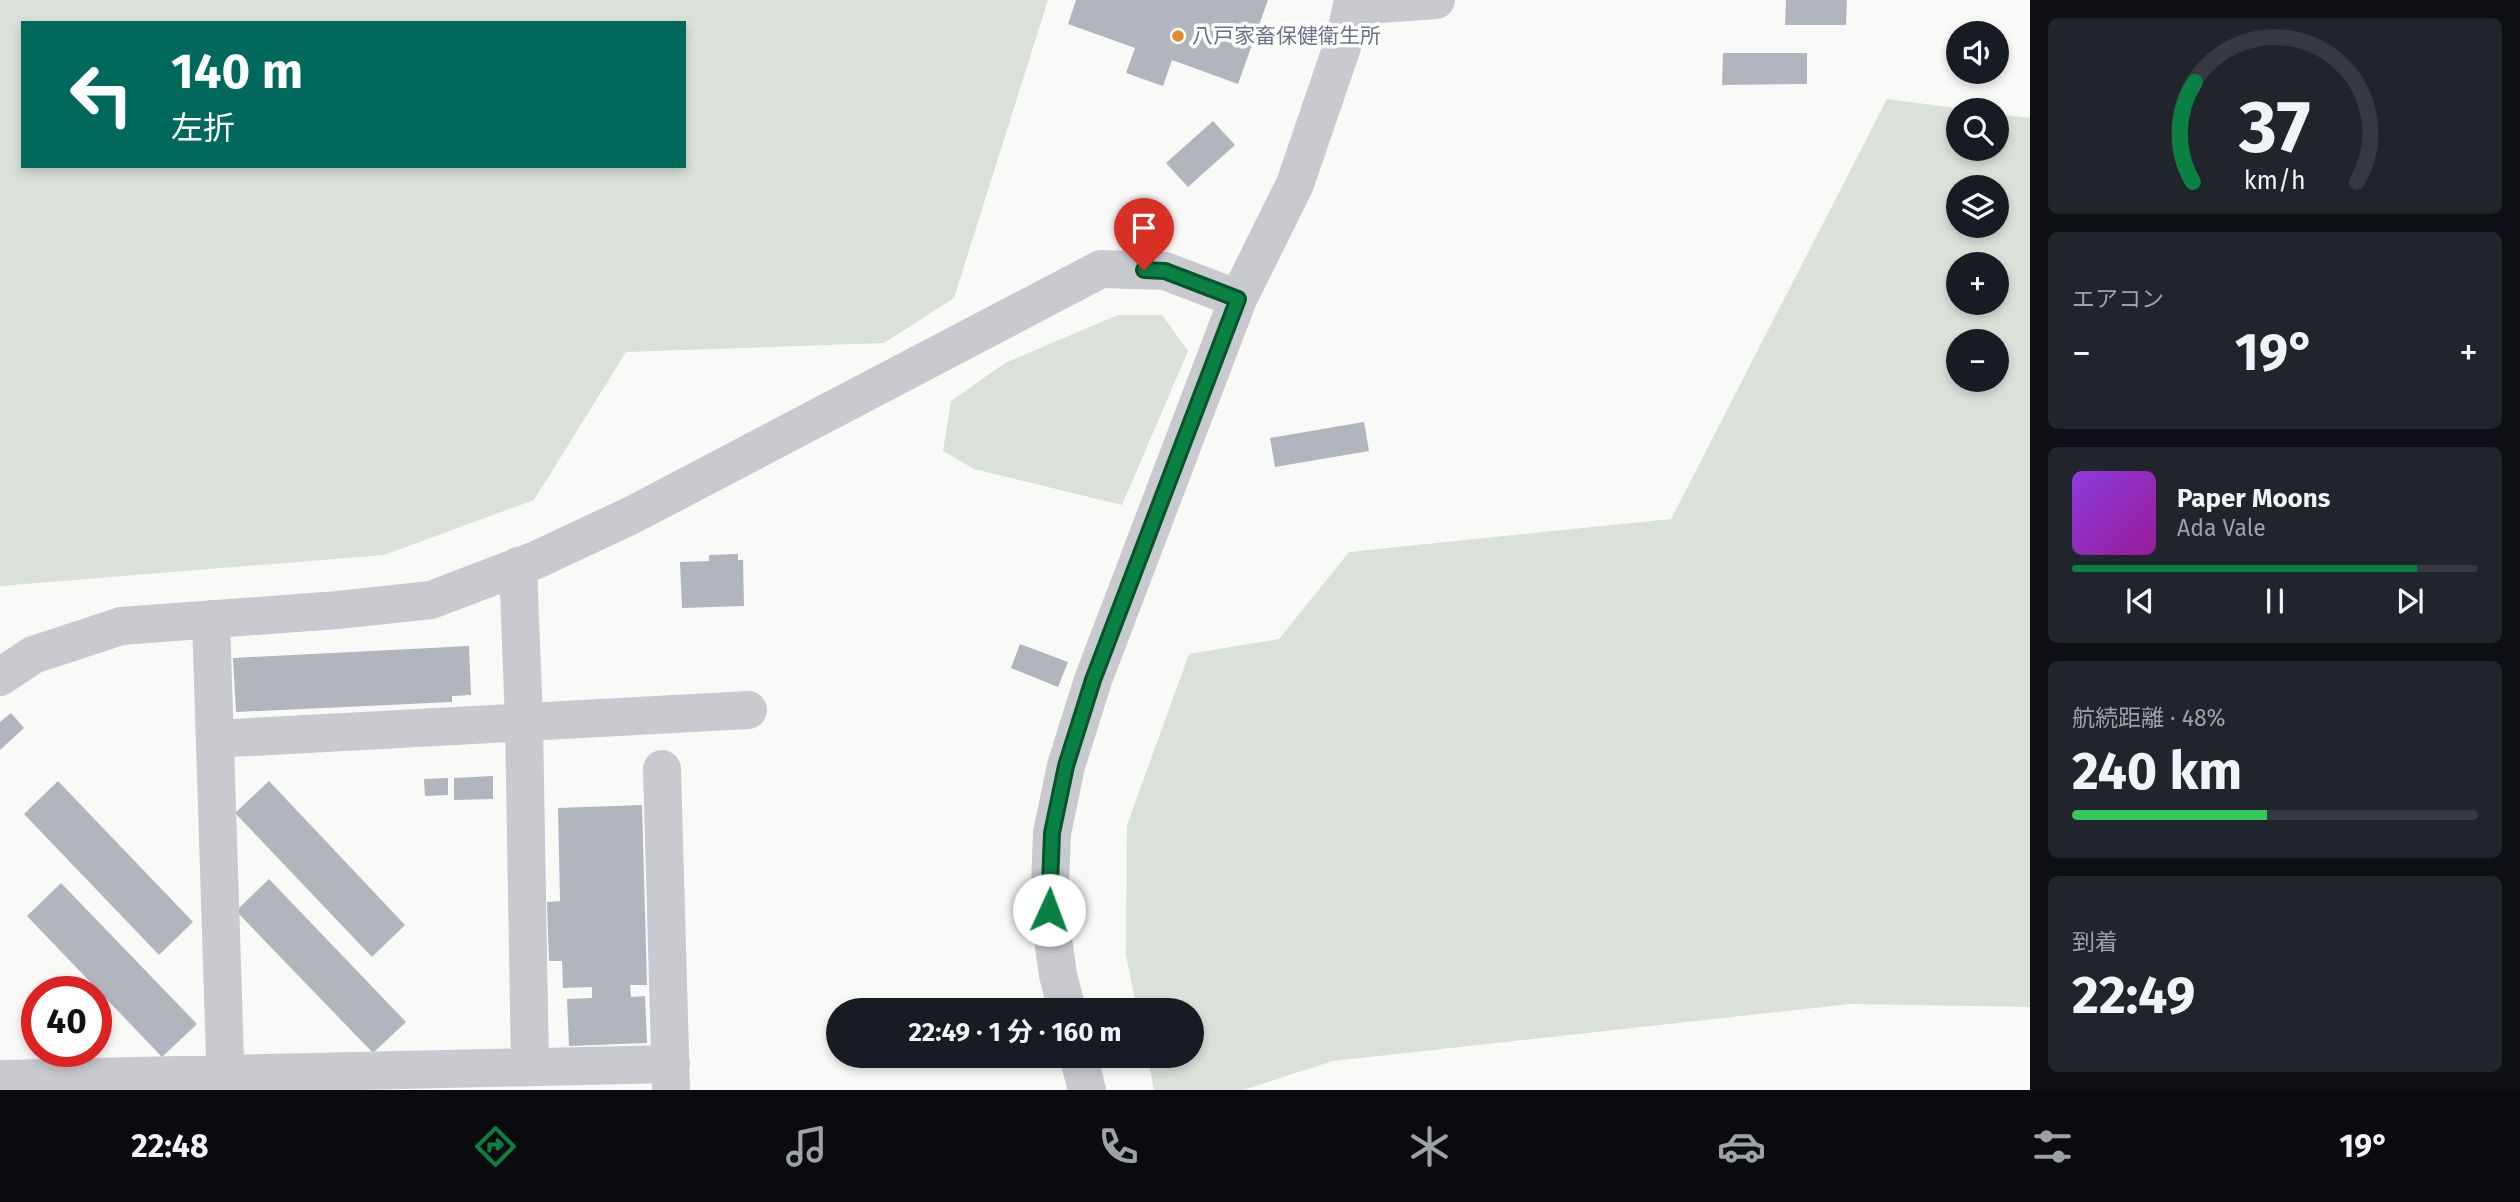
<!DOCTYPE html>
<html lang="ja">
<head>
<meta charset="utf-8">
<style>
  :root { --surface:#171b24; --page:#20242c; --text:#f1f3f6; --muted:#9ea1a6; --line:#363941; --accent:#0b8043 }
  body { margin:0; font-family:"Fira Sans","Noto Sans JP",sans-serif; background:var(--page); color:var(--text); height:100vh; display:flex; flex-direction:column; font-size:26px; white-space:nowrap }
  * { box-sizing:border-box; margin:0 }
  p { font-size:23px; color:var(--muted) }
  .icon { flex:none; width:38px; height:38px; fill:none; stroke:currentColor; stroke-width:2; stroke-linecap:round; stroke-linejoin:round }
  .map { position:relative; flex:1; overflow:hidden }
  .side { display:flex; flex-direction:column; gap:18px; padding:18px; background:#0d0f14; width:490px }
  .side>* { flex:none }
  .hud { position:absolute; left:21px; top:21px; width:665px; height:147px; border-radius:0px; box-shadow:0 4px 10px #0003; background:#00695c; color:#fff; overflow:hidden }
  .buttons { position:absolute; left:1946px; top:21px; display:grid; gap:14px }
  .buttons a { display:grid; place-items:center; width:63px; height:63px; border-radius:50%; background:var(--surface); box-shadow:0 4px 10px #0003; font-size:35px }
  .speed { position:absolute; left:21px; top:976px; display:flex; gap:14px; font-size:35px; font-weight:700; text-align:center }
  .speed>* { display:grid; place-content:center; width:91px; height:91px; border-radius:50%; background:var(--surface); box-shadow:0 4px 10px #0003; line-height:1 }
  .speed .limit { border:10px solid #d22; background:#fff; color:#111 }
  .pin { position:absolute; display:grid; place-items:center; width:60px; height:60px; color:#fff; margin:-72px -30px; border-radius:50% 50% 50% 0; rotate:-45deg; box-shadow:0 0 7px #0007 }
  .pin .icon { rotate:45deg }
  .me { position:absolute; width:77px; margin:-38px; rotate:2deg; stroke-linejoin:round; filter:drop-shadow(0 0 5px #0008) }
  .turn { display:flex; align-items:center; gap:24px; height:147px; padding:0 35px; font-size:32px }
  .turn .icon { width:91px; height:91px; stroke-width:2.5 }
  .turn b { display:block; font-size:49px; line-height:60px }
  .big { font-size:52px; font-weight:700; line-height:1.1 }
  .side .tile { flex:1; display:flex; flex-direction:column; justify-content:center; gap:10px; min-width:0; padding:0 24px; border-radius:10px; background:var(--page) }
  .side .dial { align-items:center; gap:0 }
  .dial svg { height:182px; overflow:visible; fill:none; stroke:var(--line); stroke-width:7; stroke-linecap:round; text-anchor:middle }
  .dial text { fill:var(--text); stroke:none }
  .song { display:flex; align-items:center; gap:21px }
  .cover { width:84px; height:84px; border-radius:10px; background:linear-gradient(135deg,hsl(270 70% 55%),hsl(300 70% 35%)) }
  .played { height:7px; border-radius:4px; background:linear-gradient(90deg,var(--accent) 85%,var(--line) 85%) }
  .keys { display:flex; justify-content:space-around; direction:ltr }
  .heat { display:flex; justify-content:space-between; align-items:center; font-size:38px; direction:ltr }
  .charge { height:10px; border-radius:5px; background:linear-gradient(90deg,#34c759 48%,var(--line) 0) }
  .trip { position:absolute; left:826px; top:998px; width:378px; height:70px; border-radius:35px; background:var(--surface); box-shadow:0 4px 10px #0003; font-weight:700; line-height:70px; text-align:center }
  .dock { display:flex; height:112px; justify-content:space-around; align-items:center; background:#090b0e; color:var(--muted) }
  .dock .icon { width:49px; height:49px }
  .dock .current { color:var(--accent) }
  .dock b { font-size:32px; color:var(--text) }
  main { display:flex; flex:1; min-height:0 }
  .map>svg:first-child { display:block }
  .green { fill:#dae1d9; fill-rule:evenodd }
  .building { fill:#b0b5be }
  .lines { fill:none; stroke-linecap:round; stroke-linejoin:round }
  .minor { stroke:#c8cacf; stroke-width:38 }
  .route-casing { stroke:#07532c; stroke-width:18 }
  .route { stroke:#0b8043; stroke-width:12 }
  .poi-dot { fill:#e08b31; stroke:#fff; stroke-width:2.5 }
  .labels { text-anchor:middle; stroke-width:7; stroke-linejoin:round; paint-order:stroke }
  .poi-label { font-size:21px; fill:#697288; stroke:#fff; text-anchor:start }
</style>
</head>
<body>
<main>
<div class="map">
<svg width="2030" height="1090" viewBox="0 0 2030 1090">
  <rect width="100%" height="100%" fill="#f9faf8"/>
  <path class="green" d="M0,0H1048L954,298L884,343L626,352L534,500L384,555L0,586ZM23,23H684V166H23Z
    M1887,99L1971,110H1958V149H1997V114L2030,118V1007L1850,1004L1333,1061L1243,1090H1154L1147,1055H1192V1010H1137L1126,955L1127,825L1189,654L1279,639L1349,552L1671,519ZM1958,187H1997V226H1958ZM1958,264H1997V303H1958ZM1958,341H1997V380H1958Z
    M1118,315H1162L1188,351L1122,505L974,469L943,451L951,401L1005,363Z"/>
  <path class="building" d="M1076,0H1268L1238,84L1172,60L1163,86L1126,73L1135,48L1068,24Z
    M1786,0H1847L1846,25H1785Z
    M1723,53H1807V84L1722,85Z
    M1213,121L1235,145L1188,187L1166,163Z
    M1364,422L1369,451L1275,467L1270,438Z
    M738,554V560H743L744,606L682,608L680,562L709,561V555Z
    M1020,644L1068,662L1058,687L1011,668Z
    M469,646L471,695L452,696V702L236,712L233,658Z
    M11,713L24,728L0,750V722Z
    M493,776V799L454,800V778Z
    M448,778V795L425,796L424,779Z
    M58,781L193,922L159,955L24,814Z
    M269,781L405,925L372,957L235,813Z
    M642,805L647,985H630L631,997L645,996L647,1043L569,1046L567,999L592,998V987L563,988L562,961H549L547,902L560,901L558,808Z
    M269,879L406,1022L373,1053L236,911Z
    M61,883L197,1024L162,1057L27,916Z"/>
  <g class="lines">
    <path class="minor" d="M1352,6L1436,0
      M518,566L524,722L530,1067
      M211,619L226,1090
      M0,677L33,655L121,626L338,610L431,600L536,560L632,515L1101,269L1165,271L1238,299
      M215,739L748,710
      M662,769L671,1088
      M1067,1010L1058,975L1049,910L1052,833L1066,766L1093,680L1238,299L1295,184L1345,38L1353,0
      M1078,1055L1087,1090
      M0,1079L671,1064"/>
  </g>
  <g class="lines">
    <defs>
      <path id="route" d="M1049,910L1052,833L1066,766L1093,680L1238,299L1165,271L1144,270"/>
    </defs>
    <use href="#route" class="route-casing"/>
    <use href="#route" class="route"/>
  </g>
  <circle class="poi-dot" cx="1178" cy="36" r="7"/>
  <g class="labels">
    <g class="poi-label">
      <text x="1192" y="43">八戸家畜保健衛生所</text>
    </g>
  </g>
</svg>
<div class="buttons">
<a><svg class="icon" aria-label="sound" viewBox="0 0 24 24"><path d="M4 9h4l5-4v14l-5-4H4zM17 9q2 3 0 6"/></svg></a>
<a><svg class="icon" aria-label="search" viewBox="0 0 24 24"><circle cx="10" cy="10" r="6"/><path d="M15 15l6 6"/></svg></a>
<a><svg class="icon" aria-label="layers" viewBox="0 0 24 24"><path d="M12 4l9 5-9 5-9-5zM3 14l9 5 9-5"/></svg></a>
<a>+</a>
<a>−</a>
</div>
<div class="speed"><div class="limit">40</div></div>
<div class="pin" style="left:1144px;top:270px;background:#d93025"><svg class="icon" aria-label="arrive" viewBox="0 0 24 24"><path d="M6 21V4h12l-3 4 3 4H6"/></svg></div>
<svg class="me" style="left:1049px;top:910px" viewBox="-20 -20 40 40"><circle r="19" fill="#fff"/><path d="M0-13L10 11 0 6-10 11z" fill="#0b8043"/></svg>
<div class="trip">22:49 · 1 分 · 160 m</div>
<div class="hud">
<div class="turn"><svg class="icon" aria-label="left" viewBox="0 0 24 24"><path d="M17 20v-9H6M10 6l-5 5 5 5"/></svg><div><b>140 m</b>左折</div></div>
</div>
</div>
<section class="side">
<div class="tile dial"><svg viewBox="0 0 100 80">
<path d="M14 69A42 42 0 1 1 86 69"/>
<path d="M14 69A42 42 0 0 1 15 25" stroke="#0b8043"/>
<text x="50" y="56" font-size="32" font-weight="700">37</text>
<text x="50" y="72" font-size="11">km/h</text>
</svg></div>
<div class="tile"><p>エアコン</p>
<div class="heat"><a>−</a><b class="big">19°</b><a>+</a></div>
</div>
<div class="tile">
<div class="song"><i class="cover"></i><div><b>Paper Moons</b><p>Ada Vale</p></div></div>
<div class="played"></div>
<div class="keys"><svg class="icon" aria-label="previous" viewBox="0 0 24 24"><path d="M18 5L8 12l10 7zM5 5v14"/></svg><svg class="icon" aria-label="pause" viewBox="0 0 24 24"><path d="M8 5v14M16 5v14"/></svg><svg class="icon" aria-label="next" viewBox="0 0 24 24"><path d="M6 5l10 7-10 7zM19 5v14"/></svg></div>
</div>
<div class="tile"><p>航続距離 · 48%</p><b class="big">240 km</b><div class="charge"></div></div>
<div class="tile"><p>到着</p><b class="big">22:49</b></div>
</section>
</main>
<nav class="dock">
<b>22:48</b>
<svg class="icon current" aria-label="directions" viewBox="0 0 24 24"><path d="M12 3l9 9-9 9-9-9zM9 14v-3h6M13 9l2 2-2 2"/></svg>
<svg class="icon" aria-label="music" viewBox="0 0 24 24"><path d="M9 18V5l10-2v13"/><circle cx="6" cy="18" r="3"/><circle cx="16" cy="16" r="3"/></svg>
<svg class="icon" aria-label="phone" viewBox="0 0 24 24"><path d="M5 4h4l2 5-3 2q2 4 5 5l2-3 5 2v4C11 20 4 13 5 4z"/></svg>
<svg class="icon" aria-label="climate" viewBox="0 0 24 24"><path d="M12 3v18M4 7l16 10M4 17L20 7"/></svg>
<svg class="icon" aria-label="car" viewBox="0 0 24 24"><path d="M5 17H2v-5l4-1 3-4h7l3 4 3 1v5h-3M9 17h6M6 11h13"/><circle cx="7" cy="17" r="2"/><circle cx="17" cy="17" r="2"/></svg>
<svg class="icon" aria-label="filters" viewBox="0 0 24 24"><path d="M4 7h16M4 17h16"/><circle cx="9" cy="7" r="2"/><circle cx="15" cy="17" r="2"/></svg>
<b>19°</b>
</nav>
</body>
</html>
